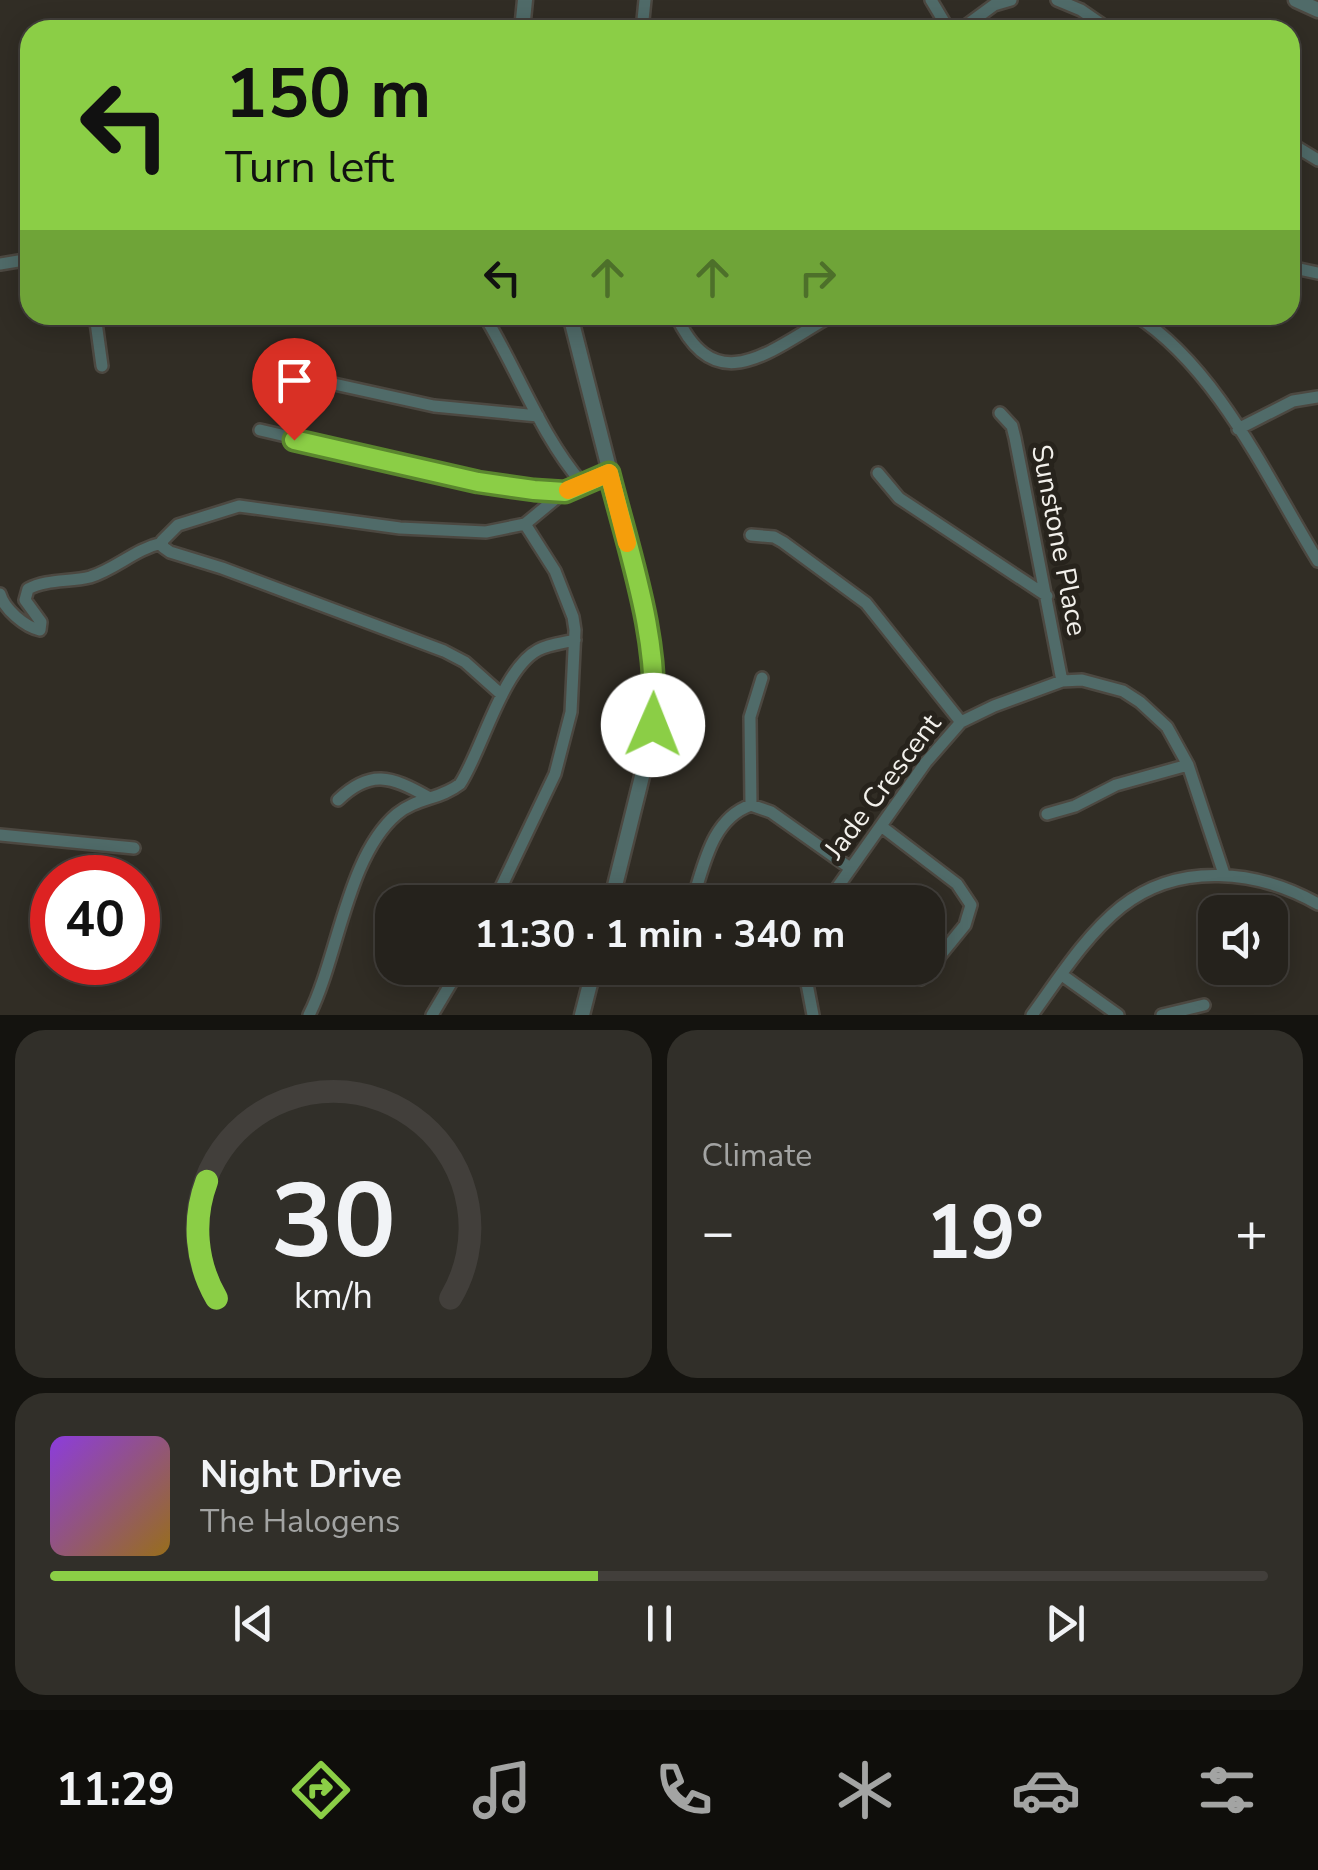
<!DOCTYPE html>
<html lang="en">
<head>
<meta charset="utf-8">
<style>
  :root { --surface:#25221c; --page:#312f29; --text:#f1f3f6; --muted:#a3a4a3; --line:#423f3b; --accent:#8bce46 }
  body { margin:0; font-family:"Nunito Sans",sans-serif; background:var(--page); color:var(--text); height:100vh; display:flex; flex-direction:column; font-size:38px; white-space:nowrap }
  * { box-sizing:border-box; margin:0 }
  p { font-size:32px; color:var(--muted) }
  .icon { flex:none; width:55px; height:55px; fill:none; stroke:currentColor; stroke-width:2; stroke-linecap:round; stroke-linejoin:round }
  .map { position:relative; height:1015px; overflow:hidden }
  .panel { display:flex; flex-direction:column; gap:15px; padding:15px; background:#14130f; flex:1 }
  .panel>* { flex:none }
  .hud { position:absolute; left:20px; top:20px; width:1280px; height:305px; border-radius:30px; box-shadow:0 5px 25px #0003,0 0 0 2px var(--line); background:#8bce46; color:#111; overflow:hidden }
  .tools { position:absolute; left:1198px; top:895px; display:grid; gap:20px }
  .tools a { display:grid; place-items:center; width:90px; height:90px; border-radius:20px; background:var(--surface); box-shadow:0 5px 25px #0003,0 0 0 2px var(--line); font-size:50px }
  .speed { position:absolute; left:30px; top:855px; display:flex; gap:20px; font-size:50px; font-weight:700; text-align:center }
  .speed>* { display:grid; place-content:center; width:130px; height:130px; border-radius:50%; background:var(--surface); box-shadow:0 5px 25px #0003,0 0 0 2px var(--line); line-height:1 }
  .speed .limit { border:15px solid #d22; background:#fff; color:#111 }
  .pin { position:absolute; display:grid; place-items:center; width:85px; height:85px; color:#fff; margin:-102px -42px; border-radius:50% 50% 50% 0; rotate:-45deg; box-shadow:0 0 10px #0007 }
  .pin .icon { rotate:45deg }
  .me { position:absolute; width:110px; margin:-55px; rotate:1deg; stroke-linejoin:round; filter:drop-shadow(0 0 8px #0008) }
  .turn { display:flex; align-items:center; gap:35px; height:210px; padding:0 40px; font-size:45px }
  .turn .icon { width:130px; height:130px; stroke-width:2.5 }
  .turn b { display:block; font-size:70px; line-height:85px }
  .lanes { display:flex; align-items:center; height:95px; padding:0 40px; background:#0003; justify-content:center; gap:50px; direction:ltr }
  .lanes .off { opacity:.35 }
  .big { font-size:75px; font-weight:700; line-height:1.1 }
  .panel .tile { flex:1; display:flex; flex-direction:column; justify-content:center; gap:15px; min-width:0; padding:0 35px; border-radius:30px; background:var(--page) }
  .panel .dial { align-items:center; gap:0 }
  .dial svg { height:260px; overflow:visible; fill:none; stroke:var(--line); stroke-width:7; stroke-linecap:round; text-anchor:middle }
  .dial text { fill:var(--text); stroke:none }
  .song { display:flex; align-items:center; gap:30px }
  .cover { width:120px; height:120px; border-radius:15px; background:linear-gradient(135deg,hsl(270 70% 55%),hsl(40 70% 35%)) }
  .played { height:10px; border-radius:5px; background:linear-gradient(90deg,var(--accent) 45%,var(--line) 45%) }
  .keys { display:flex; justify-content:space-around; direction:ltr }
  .heat { display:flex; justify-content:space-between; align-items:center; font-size:55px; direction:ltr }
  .panel .tiles { flex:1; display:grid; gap:15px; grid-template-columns:1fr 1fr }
  .tile:last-child { grid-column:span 2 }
  .trip { position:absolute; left:375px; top:885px; width:570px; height:100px; border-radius:30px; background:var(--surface); box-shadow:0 5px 25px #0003,0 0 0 2px var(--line); font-weight:700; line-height:100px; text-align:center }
  .tab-bar { display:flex; height:160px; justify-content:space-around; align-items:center; background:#0f0e0b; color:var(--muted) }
  .tab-bar .icon { width:70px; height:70px }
  .tab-bar .selected { color:var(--accent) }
  .tab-bar b { font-size:45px; color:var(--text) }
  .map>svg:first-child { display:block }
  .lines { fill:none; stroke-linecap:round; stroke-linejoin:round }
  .minor-casing { stroke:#4c4841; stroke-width:16 }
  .tertiary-casing { stroke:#4c4841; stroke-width:19 }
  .minor { stroke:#506b69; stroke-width:11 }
  .tertiary { stroke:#506b69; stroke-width:14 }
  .route-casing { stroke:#5a862e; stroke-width:25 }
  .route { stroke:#8bce46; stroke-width:18 }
  .slow { stroke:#f59e0b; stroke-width:18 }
  .labels { text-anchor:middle; stroke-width:10; stroke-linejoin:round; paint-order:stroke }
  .street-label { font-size:28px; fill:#f2f0eb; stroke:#27231c }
</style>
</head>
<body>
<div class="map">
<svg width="1318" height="1015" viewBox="0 0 1318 1015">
  <rect width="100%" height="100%" fill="#312d25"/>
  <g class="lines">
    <defs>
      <path id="minor" d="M931,0L949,30
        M1057,0L1081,10L1110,30
        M642,30L645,0
        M960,30L994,5L1011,0
        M1290,143L1318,160
        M0,264L30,259
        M1290,267L1318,273
        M95,315L102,366
        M484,315C517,369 541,436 582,483L609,473
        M676,315C716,404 774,347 833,315
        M1135,315C1218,368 1268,480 1318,561
        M275,371L434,406L538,416
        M1000,413L1012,426L1015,438L1062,681
        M1238,429L1293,401L1318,397
        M260,430L479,481L565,491
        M878,473L899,498L1047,596
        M751,535L774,537L783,542L866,603L961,722
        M0,594C4,609 25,627 40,630L41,622L25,600L28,589C46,579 70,582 90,577C116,569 135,549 162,543
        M502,695L465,662L444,651L222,568L170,552L163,547L162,541L178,525L239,506L400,528L486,532L525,524
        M338,800C370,769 391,776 428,797
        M751,805L750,717L762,678
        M1047,814L1075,806L1116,785L1188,765
        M881,826L957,884L971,905L965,925L921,979
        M0,835L134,848
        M494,902L555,774L571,712L575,630L573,617L555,571L525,524L565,491L582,483
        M692,902C704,866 711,819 751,805L771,812L850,868
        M827,902L926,762L961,722L994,706L1062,681L1082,680L1123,691L1140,702L1167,727L1188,765L1224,874
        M684,968L685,972
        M804,968L813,1015
        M1062,975L1118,1015
        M309,1015C338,958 347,856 397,814C416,798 441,799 460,784C482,751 502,669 538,650C549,644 563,643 575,640
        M432,1015L460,968
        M1032,1015C1059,978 1085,936 1121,907C1179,861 1258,870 1318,904
        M1162,1015L1204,1005"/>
      <path id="tertiary" d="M1296,0L1318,10
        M522,30L525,0
        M570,315L645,610L654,671L655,696L648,752L611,902
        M582,1015L594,968"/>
    </defs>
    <use href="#minor" class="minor-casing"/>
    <use href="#tertiary" class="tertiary-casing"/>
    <use href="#minor" class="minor"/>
    <use href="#tertiary" class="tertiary"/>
  </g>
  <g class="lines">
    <defs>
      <path id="route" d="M294,440L478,482L534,490L565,492L609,473C630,556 660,639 653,725"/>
    </defs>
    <use href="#route" class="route-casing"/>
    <use href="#route" class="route"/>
    <path class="slow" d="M568,490L609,473L627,543"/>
  </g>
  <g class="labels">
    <g class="street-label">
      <text transform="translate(1060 540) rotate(79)" y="10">Sunstone Place</text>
      <text transform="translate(882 786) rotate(-53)" y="10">Jade Crescent</text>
    </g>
  </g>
</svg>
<div class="tools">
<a><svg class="icon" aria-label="sound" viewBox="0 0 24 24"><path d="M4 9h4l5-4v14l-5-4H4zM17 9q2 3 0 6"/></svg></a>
</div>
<div class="speed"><div class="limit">40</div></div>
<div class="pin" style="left:294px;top:440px;background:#d93025"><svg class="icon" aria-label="arrive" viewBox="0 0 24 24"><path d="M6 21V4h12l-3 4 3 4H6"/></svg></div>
<svg class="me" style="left:653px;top:725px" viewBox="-20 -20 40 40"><circle r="19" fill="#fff"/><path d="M0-13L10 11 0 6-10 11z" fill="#8bce46"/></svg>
<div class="trip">11:30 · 1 min · 340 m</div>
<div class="hud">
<div class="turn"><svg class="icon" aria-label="left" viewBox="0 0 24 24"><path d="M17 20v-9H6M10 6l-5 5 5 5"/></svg><div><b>150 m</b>Turn left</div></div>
<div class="lanes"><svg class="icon" aria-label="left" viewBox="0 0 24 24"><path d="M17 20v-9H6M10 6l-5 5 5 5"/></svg><svg class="icon off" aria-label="ahead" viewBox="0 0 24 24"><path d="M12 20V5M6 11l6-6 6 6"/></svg><svg class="icon off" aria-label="ahead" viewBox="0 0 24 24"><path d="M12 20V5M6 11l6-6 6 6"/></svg><svg class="icon off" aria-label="right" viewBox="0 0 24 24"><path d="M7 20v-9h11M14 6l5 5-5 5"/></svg></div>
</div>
</div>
<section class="panel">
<div class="tiles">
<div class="tile dial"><svg viewBox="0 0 100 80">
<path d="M14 69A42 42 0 1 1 86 69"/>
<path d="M14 69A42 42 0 0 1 11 33" stroke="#8bce46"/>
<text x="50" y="56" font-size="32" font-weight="700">30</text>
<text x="50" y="72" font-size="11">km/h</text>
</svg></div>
<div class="tile"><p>Climate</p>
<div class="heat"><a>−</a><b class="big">19°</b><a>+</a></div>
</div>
<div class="tile">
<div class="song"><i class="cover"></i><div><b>Night Drive</b><p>The Halogens</p></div></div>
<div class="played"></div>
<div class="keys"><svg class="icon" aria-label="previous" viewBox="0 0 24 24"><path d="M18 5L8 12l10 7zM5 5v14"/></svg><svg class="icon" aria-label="pause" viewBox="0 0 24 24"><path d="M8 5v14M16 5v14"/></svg><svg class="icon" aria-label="next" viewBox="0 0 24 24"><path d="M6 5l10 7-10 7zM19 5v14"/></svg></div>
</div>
</div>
</section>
<nav class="tab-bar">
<b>11:29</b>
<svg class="icon selected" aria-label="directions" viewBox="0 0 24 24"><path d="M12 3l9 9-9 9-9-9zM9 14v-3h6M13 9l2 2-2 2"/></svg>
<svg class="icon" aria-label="music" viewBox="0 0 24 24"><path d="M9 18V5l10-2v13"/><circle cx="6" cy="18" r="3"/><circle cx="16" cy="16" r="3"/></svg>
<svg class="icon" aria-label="phone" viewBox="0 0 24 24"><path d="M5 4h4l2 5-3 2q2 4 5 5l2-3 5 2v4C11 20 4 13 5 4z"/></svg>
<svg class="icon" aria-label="climate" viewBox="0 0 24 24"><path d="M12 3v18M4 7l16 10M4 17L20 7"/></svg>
<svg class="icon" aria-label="car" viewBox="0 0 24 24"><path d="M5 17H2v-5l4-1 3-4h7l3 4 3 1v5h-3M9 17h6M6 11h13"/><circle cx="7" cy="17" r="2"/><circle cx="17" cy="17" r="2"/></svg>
<svg class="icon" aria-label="filters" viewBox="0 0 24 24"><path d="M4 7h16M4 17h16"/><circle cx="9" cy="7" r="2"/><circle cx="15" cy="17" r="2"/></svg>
</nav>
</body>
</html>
